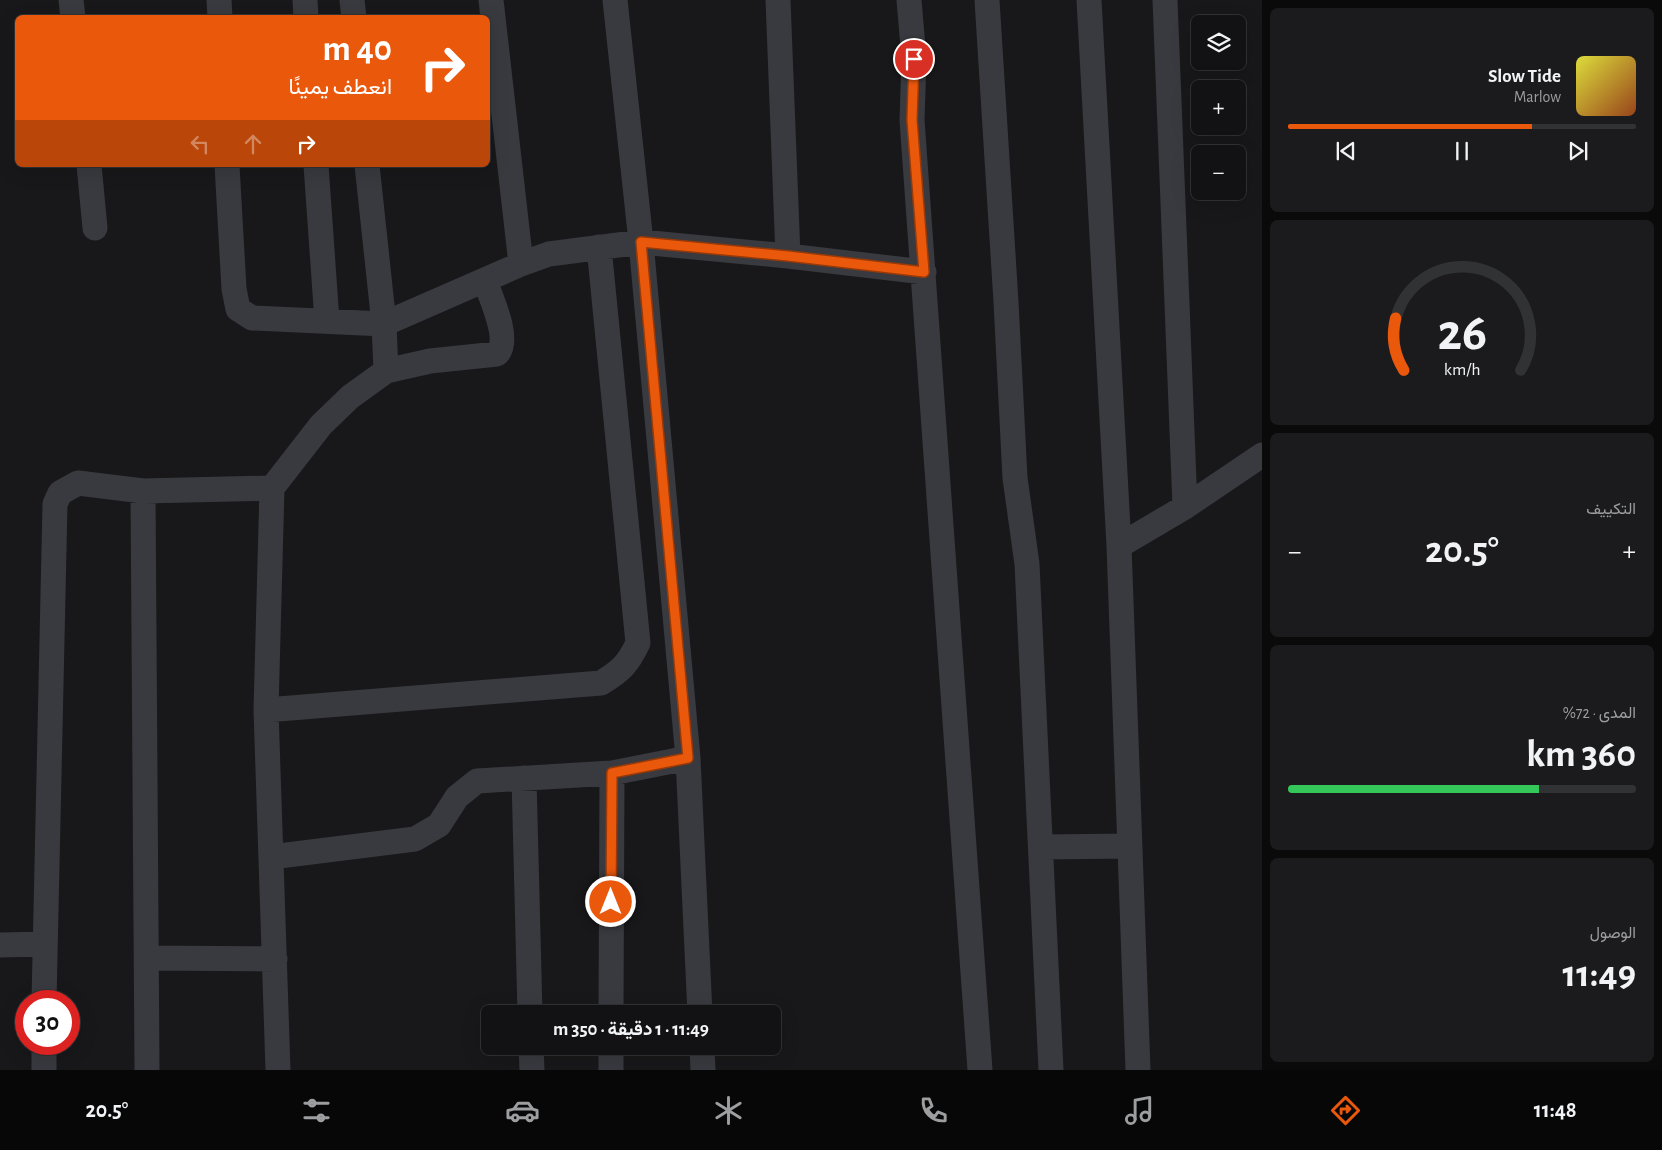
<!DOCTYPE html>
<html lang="ar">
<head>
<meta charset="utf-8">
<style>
  :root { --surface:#121214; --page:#1b1b1d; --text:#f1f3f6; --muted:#9c9ea0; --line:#313234; --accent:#ea580c }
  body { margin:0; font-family:"Alegreya Sans",Vazirmatn,sans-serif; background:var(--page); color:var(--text); direction:rtl; height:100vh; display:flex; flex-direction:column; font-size:19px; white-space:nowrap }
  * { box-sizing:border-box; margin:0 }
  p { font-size:16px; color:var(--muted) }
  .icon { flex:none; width:28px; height:28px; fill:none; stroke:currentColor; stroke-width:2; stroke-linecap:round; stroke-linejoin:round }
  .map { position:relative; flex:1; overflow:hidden; direction:ltr }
  .panel { display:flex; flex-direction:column; gap:8px; padding:8px; background:#0a0a0b; width:400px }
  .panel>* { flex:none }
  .banner { position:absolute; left:15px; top:15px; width:475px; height:152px; border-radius:8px; box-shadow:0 5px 20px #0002,0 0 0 1px var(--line); direction:rtl; background:#ea580c; color:#fff; overflow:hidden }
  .tools { position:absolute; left:1191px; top:15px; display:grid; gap:10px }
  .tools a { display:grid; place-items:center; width:55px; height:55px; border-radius:8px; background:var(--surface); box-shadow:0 5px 20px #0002,0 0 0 1px var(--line); font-size:25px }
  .speed { position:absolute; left:15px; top:990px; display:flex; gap:10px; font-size:25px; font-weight:700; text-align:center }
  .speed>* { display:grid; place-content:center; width:65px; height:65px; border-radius:50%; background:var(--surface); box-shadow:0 5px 20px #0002,0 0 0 1px var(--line); line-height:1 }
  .speed .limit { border:8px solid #d22; background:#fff; color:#111 }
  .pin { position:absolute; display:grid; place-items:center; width:42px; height:42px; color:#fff; margin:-21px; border:2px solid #fff; border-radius:50%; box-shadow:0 1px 5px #0007 }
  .me { position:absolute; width:55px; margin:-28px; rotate:0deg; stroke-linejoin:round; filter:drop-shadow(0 0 4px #0008) }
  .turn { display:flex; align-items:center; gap:18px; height:105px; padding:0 15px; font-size:22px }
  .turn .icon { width:65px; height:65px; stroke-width:2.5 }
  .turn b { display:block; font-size:35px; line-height:42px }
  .lanes { display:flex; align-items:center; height:48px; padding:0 15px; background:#0003; justify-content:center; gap:25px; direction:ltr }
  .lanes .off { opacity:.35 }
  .big { font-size:38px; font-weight:700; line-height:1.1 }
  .panel .card { flex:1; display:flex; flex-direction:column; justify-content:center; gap:8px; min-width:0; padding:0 18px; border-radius:8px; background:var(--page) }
  .panel .dial { align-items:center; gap:0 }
  .dial svg { height:130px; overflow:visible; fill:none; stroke:var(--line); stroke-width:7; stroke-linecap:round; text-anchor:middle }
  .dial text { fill:var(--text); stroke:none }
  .song { display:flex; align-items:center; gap:15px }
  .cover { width:60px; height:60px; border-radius:8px; background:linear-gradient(135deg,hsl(60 70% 55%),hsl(20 70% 35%)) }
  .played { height:5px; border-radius:2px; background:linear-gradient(90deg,var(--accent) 70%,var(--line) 70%) }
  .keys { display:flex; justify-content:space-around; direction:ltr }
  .heat { display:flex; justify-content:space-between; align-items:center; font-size:28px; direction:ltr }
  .charge { height:8px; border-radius:4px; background:linear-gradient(90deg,#34c759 72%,var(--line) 0) }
  .trip { position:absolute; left:481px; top:1005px; width:300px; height:50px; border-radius:8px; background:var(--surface); box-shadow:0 5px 20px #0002,0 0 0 1px var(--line); font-weight:700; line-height:50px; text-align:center; direction:rtl }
  .dock { display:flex; height:80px; justify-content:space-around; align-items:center; background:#070708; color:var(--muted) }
  .dock .icon { width:35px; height:35px }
  .dock .on { color:var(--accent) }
  .dock b { font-size:22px; color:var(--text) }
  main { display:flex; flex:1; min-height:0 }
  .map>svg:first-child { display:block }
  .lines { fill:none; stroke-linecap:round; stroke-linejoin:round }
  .minor { stroke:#383a3f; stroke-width:25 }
  .route-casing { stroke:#983908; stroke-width:12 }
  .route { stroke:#ea580c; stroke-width:9 }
</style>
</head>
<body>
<main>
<section class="panel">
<div class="card">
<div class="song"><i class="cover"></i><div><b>Slow Tide</b><p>Marlow</p></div></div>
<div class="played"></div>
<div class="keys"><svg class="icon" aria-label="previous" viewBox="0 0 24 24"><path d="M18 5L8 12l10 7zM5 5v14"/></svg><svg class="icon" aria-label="pause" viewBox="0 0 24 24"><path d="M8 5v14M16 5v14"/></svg><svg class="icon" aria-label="next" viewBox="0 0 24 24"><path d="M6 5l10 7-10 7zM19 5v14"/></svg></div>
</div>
<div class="card dial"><svg viewBox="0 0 100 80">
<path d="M14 69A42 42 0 1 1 86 69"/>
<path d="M14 69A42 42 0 0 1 9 37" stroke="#ea580c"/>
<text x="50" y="56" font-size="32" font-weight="700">26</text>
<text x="50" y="72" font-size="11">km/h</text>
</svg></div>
<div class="card"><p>التكييف</p>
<div class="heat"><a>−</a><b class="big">20.5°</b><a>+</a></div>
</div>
<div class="card"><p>المدى · 72%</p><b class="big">360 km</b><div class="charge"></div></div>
<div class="card"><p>الوصول</p><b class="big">11:49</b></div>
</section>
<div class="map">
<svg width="1262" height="1070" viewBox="0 0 1262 1070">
  <rect width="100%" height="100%" fill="#18181a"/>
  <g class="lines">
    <path class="minor" d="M71,0L73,18
      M219,0L220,18
      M305,0L306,18
      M352,0L354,18
      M491,0L521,264
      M615,0L641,242L688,758L700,1014
      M778,0L788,256
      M909,0L914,59L912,120L980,1070
      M987,0L1006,302L1015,478L1027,564L1051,1070
      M1089,0L1119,546L1138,1070
      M1165,0L1185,507
      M89,165L95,228
      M227,165L234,289L238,309L252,318L384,324L521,264L549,254L641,242L788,256L924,272
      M316,165L327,321
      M367,165L384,324L386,371
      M143,491L147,1070
      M1119,546L1185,507L1262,455
      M266,710L601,683C621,671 628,664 638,643L599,247
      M524,778L530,1014
      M1041,847L1130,846
      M271,857L415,839L439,825L457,797L477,781L612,773L688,758
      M0,945L45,944
      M148,958L275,959
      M44,1001L55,504L60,493L78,483L143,491L272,488
      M611,1014L612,773
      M531,1046L532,1070
      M702,1046L703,1070
      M44,1070V1044
      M278,1070L266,710L272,488L321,425L350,397L386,371L430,361L497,354C511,340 491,298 485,281
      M611,1070V1046"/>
  </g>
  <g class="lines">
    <defs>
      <path id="route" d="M611,902L612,773L688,758L641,242L788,256L924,272L912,120L914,59"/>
    </defs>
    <use href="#route" class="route-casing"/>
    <use href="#route" class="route"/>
  </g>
</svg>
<div class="tools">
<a><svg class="icon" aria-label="layers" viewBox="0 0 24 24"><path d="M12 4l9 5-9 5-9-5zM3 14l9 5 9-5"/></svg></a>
<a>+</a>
<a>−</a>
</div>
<div class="speed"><div class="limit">30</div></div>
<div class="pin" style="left:914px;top:59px;background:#d93025"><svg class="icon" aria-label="arrive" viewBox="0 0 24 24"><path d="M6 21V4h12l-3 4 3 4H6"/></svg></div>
<svg class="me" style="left:611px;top:902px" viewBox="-20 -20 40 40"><circle r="17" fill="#ea580c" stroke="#fff" stroke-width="3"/><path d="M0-11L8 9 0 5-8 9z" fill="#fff"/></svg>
<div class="trip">11:49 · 1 دقيقة · 350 m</div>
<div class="banner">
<div class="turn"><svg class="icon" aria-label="right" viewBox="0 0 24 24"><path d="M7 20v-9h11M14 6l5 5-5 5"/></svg><div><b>40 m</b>انعطف يمينًا</div></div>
<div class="lanes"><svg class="icon off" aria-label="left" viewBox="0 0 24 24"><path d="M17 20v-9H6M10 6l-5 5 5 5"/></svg><svg class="icon off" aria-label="ahead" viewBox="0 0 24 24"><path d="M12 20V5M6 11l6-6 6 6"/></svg><svg class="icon" aria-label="right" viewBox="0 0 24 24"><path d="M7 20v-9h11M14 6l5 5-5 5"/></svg></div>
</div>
</div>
</main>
<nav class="dock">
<b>11:48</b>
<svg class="icon on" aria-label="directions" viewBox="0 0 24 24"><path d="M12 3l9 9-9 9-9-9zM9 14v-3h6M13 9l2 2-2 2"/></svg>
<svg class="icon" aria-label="music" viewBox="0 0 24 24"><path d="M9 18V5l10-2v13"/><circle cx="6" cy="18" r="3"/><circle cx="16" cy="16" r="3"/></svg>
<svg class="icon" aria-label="phone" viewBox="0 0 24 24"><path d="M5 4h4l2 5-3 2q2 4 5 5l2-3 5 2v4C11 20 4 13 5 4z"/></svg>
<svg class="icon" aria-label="climate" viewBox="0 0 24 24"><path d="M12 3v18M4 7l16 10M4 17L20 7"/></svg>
<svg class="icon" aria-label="car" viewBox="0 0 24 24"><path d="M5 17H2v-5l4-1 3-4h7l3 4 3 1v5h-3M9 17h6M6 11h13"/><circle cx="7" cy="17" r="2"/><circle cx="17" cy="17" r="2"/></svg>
<svg class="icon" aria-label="filters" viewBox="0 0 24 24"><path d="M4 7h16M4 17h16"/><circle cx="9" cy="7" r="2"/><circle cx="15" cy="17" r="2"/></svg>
<b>20.5°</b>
</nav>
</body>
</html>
